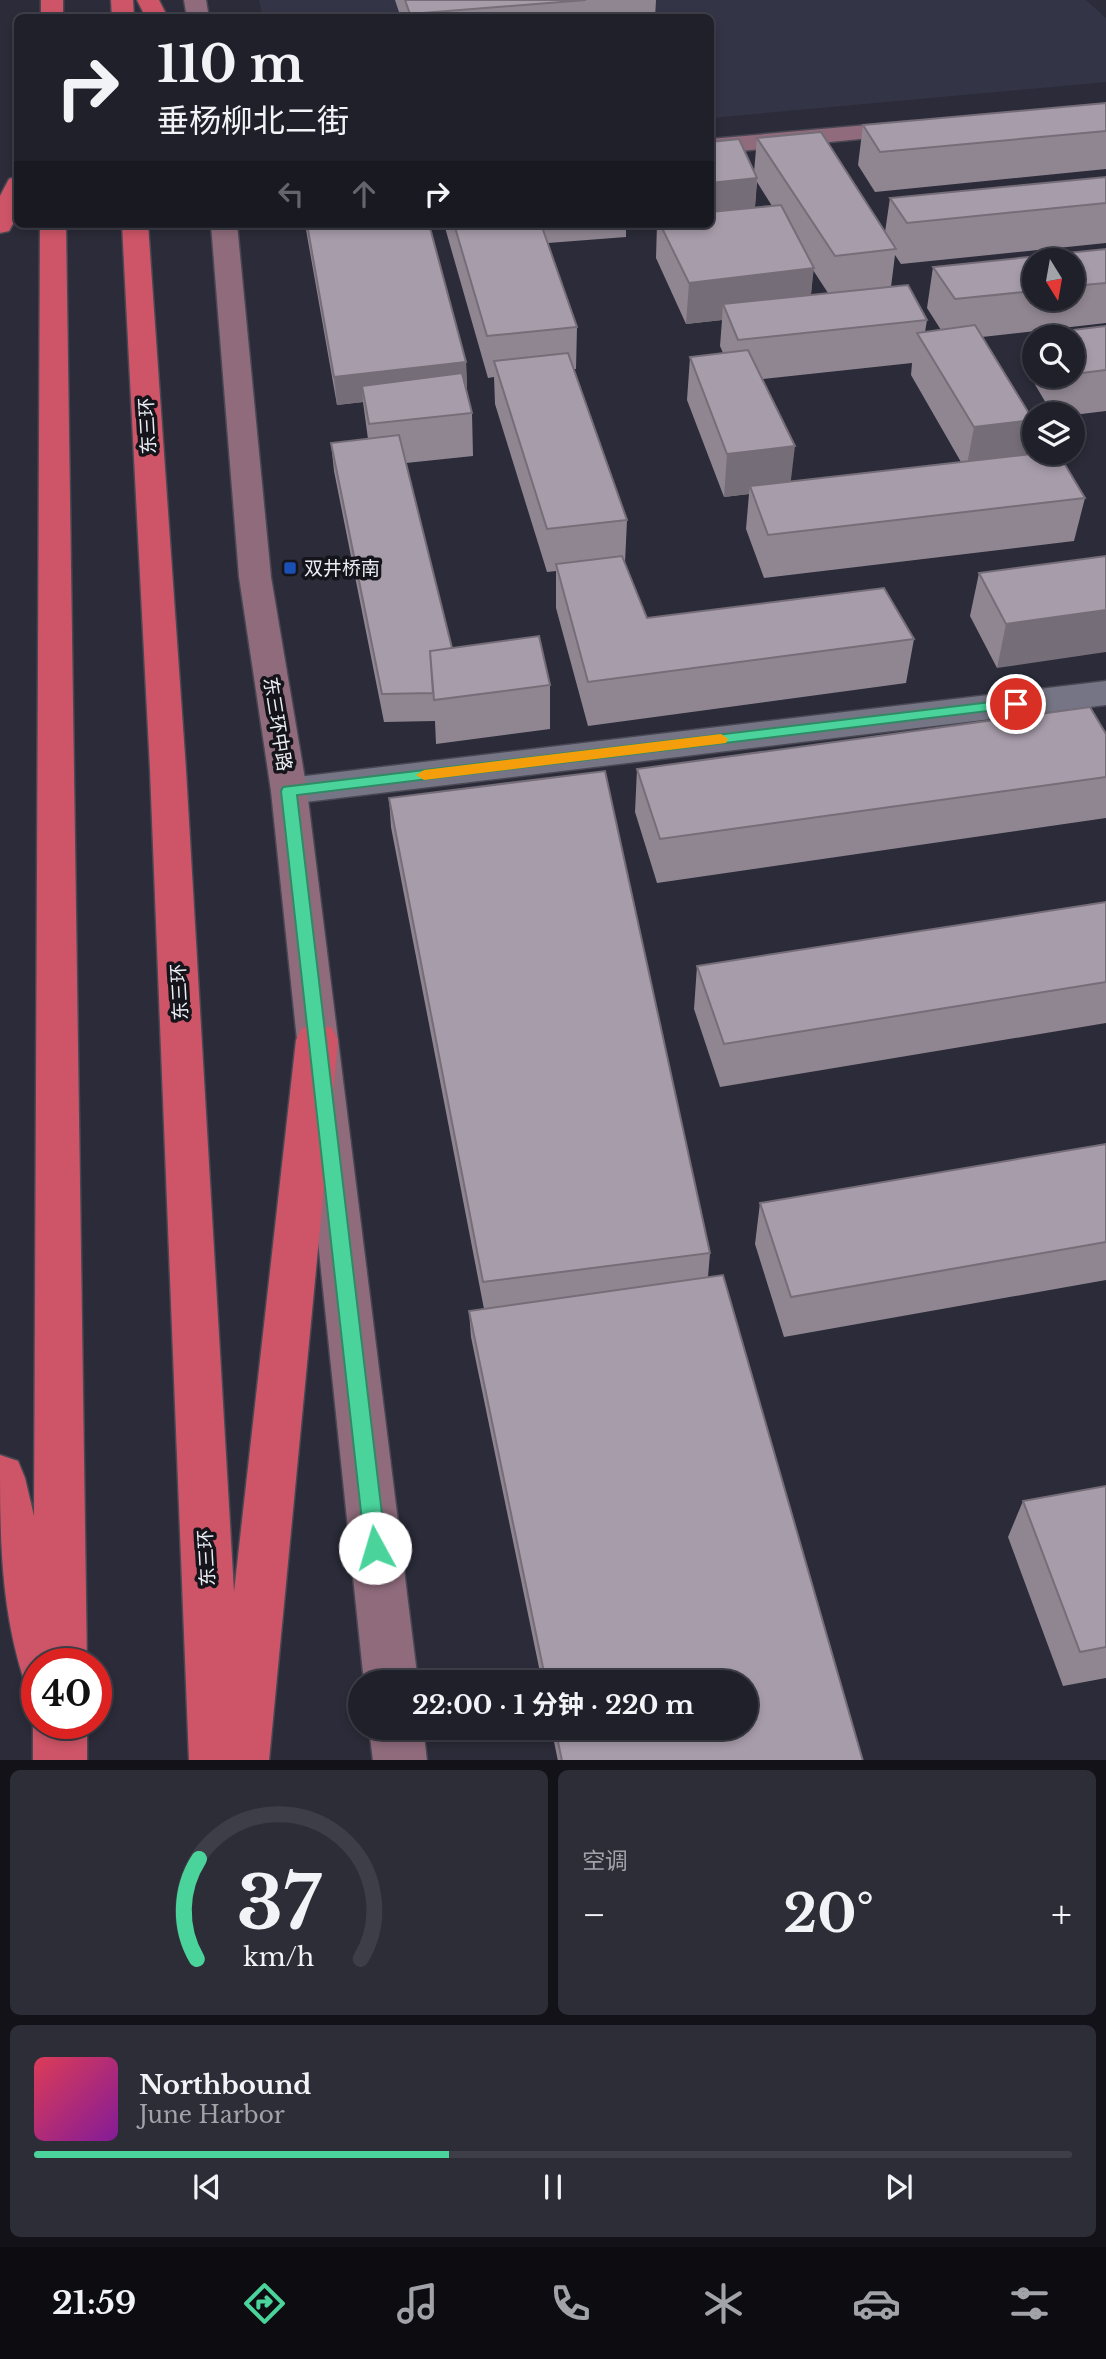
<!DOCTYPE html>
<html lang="zh">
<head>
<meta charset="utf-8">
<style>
  :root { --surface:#20202b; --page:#2d2d37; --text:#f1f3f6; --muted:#a2a3a9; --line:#3d3e47; --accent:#4ad49c }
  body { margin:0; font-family:"Libre Baskerville","Noto Sans SC",serif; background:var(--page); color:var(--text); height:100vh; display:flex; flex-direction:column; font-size:26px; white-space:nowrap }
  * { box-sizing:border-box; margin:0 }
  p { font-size:23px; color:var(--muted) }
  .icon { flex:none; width:38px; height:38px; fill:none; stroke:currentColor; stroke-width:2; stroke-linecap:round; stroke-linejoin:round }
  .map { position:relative; height:1760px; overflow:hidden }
  .drawer { display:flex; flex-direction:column; gap:10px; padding:10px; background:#121218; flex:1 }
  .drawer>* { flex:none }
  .hud { position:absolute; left:14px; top:14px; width:700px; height:214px; border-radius:10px; box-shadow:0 4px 10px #0003,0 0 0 2px var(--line); background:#20202b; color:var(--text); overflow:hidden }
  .needle { width:46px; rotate:169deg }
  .buttons { position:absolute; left:1022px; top:248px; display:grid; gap:14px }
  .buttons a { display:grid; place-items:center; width:63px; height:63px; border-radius:50%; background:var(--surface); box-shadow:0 4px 10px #0003,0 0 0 2px var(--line); font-size:35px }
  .speed { position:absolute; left:21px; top:1648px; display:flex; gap:14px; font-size:35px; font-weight:700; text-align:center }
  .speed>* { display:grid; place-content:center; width:91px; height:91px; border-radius:50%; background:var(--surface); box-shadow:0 4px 10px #0003,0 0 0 2px var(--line); line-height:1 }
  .speed .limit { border:10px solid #d22; background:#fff; color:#111 }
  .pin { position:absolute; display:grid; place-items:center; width:60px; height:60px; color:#fff; margin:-30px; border:4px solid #fff; border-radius:50%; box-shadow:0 2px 7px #0007 }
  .me { position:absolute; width:77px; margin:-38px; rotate:354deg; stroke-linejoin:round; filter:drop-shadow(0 0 5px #0008) }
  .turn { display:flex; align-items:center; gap:24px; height:147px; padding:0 28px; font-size:32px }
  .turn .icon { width:91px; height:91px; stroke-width:2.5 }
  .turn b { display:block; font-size:49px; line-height:60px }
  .lanes { display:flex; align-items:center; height:66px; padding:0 28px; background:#0003; justify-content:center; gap:35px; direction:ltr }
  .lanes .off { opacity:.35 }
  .big { font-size:52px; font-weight:700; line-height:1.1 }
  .drawer .widget { flex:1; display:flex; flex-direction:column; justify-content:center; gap:10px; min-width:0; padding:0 24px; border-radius:10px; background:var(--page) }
  .drawer .dial { align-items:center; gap:0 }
  .dial svg { height:182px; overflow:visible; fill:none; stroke:var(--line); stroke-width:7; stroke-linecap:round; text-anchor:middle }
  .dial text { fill:var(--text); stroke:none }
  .song { display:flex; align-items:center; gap:21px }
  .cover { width:84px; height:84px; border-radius:10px; background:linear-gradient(135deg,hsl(350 70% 55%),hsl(290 70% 35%)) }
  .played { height:7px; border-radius:4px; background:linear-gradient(90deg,var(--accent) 40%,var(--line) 40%) }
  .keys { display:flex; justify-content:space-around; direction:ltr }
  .heat { display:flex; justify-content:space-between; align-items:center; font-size:38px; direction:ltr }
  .drawer .tiles { flex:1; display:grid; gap:10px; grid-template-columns:1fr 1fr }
  .widget:last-child { grid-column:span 2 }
  .trip { position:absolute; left:348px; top:1670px; width:410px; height:70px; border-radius:35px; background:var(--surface); box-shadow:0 4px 10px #0003,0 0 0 2px var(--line); font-weight:700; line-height:70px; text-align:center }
  .tab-bar { display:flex; height:112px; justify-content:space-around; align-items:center; background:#0d0d11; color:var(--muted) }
  .tab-bar .icon { width:49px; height:49px }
  .tab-bar .on { color:var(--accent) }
  .tab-bar b { font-size:32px; color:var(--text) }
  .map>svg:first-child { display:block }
  .built { fill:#343447 }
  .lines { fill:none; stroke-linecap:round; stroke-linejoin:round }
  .street-casing { stroke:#484753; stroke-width:3 }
  .secondary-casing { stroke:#484753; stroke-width:3 }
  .highway-casing { stroke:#484753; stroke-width:3 }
  .street { fill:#757585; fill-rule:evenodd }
  .secondary { fill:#8f6b7c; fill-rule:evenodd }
  .highway { fill:#cd5567; fill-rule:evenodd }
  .wall { fill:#908692; fill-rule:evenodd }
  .shaded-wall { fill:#756d77 }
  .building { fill:#a79caa; stroke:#756d77; stroke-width:2 }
  .route { fill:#4ad49c; stroke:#308a65; stroke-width:2 }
  .slow { fill:#f59e0b }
  .transit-dot { fill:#1a4fb4; stroke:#14141a; stroke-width:2.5 }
  .labels { text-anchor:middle; stroke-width:7; stroke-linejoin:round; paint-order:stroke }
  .street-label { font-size:19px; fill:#ececf5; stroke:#14141a }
  .poi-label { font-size:19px; fill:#ececf5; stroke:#14141a; text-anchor:start }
</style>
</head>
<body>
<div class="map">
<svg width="1106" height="1761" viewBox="0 0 1106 1761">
  <rect width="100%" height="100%" fill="#2b2b39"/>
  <path class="built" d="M259,0H1086L1106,18V82L711,118L710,18H263Z"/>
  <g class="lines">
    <defs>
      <path id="street" d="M1106,681V705L289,804L276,800L271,791L276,782L289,778Z"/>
      <path id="secondary" d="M184,0H206L209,18H187Z
        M912,121L921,123L924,128L921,133L710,154V139Z
        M211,224H237L271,577L307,791L418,1682H364L271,791L239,577Z
        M369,1727H423L427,1761H373Z"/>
      <path id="highway" d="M41,0H63V18H41Z
        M111,0H133L134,18H112Z
        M137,0H159L168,18H146Z
        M18,176V215L9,231L0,233V196L9,179Z
        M40,224H66L87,1664H37V1688L25,1683C0,1608 0,1534 0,1455L18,1461L25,1478L34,1516Z
        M122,224H148L186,770L234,1592L296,1040L302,1028L317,1024L332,1028L338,1040L269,1761H189L150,770Z
        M37,1715V1724H87V1761H33V1724Z"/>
    </defs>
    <use href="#street" class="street-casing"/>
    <use href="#secondary" class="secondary-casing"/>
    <use href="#highway" class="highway-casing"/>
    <use href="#street" class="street"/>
    <use href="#secondary" class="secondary"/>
    <use href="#highway" class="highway"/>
  </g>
  <path class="wall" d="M395,0H656L655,18H401Z
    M1106,103V169L875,192L858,165L863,125Z
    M757,138L885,232L890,198L1106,177V243L901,264L895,255L891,287L927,320L925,332L941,330L927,308L933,267L1106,249V323L982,337L1033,420L1025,455L1085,498L1074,541L764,578L746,529L749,494L724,497L687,400L690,357L723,353L720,346L722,320L686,324L656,258L657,224H710L754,172ZM757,182L772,206L755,207ZM1034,261H1073V299H1034ZM813,270L828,293L811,295ZM912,363L911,375L961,462L791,482L763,379Z
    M305,224H429L466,362L467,389L466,390L472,413L473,456L406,463L452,648L550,685V729L436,744L435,721L384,722L334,471L331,443L368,439L363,402L337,405Z
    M444,224H626V237L548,243L577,327L576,369H574L627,520L625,563L647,618L914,639L906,683L588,726L556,608V571L547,572L495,404L494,377L488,378Z
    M1106,326V411L1073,415H1053L1030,376L1034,355V376H1073V338H1038L1039,334Z
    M1106,556L997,668L970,616L979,573Z
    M1106,734V818L657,883L635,812L637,769Z
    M389,798L710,1253L708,1277L863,1761H558L551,1727H746V1682H542L471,1337L469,1311L484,1309L391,827Z
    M1106,902V1023L720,1087L694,1009L697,966Z
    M1106,1144V1280L784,1337L755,1244L760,1203Z
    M1106,1486V1678L1063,1686L1008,1537L1023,1501Z"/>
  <path class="shaded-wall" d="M757,178L754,219L710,223V183Z
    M814,268L809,310L723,304L722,320L686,324L689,283Z
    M466,362L467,389L365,402L362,386L363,402L337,405L334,377Z
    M1033,420L1024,463L966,470L974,427Z
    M795,446L790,488L750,486L749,494L724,497L727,454Z
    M1106,610V652L997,668L1006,624Z"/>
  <path class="building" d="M405,0H586L410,14Z
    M1106,103V131L880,152L863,125Z
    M821,132L896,249L835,256L757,138Z
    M739,139L757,178L710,183V142Z
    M1106,177V203L907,223L890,198Z
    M781,205L814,268L689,283L660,224H710V212Z
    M307,224H429L466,362L334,377Z
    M454,224H541L577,327L487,336Z
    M1106,249V283L1073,286V261H1034V291L955,299L933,267Z
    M908,285L927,320L738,340L723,304Z
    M975,325L1033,420L974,427L917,333Z
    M1106,326V370L1073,374V338H1041L1039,334Z
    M748,350L795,446L727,454L690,357Z
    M568,353L627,520L547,529L494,361Z
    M462,373L472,413L369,424L362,386Z
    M399,435L452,648L430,651L433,693L382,694L331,443Z
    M1041,453H1058L1085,498L768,535L750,486Z
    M622,556L647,618L884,588L914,639L588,682L556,564Z
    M1106,556V610L1006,624L979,573Z
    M539,636L550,685L434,700L430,651Z
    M1090,707L1106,734V777L660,839L637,769Z
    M605,771L710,1253L483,1282L389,798Z
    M1106,902V982L724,1044L697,966Z
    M1106,1144V1242L791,1297L760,1203Z
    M723,1275L863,1761H562L555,1727H746V1682H546L469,1311Z
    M1106,1486V1647L1080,1652L1023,1501Z"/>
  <path class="route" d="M1016,699L1021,701L1023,704L1021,707L297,795L386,1548L383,1555L375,1558L368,1555L365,1548L281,791L283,787Z"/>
  <path class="slow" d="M721,734L728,739L726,743L424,780L416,775L424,770Z"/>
  <rect class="transit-dot" x="283" y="561" width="14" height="14" rx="3.5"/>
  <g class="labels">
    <g class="street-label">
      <text transform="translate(147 426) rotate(-93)" y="7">东三环</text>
      <text transform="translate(278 724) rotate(81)" y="7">东三环中路</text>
      <text transform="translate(179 992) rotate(-93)" y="7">东三环</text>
      <text transform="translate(206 1558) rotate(-93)" y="7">东三环</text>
    </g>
    <g class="poi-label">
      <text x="304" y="575">双井桥南</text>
    </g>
  </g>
</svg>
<div class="buttons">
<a><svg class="needle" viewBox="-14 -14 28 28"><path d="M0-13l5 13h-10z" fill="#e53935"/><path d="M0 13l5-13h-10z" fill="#a2a3a9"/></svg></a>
<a><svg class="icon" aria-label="search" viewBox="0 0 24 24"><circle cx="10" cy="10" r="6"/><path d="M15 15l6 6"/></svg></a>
<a><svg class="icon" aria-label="layers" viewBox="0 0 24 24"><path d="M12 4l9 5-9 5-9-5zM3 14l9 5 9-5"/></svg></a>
</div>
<div class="speed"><div class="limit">40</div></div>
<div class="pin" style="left:1016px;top:704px;background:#d93025"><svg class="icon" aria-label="arrive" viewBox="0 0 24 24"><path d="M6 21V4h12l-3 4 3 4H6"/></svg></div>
<svg class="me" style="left:375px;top:1548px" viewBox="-20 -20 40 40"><circle r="19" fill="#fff"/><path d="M0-13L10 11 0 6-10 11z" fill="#4ad49c"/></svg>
<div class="trip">22:00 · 1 分钟 · 220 m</div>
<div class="hud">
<div class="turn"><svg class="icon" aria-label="right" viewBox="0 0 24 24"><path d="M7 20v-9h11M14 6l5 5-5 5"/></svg><div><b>110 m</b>垂杨柳北二街</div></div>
<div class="lanes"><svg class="icon off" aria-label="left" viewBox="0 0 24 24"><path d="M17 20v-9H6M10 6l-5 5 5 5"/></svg><svg class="icon off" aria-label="ahead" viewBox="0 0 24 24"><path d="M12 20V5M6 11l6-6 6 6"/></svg><svg class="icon" aria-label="right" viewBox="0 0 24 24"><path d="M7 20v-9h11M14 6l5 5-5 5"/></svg></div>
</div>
</div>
<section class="drawer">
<div class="tiles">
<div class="widget dial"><svg viewBox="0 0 100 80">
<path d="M14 69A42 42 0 1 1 86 69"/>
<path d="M14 69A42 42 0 0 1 15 25" stroke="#4ad49c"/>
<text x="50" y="56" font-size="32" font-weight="700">37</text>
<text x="50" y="72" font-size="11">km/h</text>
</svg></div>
<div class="widget"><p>空调</p>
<div class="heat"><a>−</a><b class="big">20°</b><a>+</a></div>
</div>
<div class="widget">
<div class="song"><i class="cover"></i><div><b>Northbound</b><p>June Harbor</p></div></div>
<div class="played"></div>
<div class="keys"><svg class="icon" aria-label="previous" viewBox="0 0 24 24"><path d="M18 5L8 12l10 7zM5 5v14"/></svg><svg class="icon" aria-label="pause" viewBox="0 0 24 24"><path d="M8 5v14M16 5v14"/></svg><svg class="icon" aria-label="next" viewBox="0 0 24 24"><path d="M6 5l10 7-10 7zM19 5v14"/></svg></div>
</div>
</div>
</section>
<nav class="tab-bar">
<b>21:59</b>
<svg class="icon on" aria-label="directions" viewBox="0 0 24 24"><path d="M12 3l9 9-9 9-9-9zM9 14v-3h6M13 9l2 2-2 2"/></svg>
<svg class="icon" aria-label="music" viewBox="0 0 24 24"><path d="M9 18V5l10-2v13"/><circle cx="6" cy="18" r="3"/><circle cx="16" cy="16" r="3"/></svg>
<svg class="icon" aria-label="phone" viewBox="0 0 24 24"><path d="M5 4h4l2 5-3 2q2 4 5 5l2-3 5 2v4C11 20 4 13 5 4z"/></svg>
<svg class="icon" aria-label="climate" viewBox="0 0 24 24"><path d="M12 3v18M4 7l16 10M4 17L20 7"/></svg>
<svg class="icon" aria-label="car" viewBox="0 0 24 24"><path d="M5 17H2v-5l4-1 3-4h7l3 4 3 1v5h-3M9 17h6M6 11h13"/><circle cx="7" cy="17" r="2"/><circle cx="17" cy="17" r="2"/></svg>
<svg class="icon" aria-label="filters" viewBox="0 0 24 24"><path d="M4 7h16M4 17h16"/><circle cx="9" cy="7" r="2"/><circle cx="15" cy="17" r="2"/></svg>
</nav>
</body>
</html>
